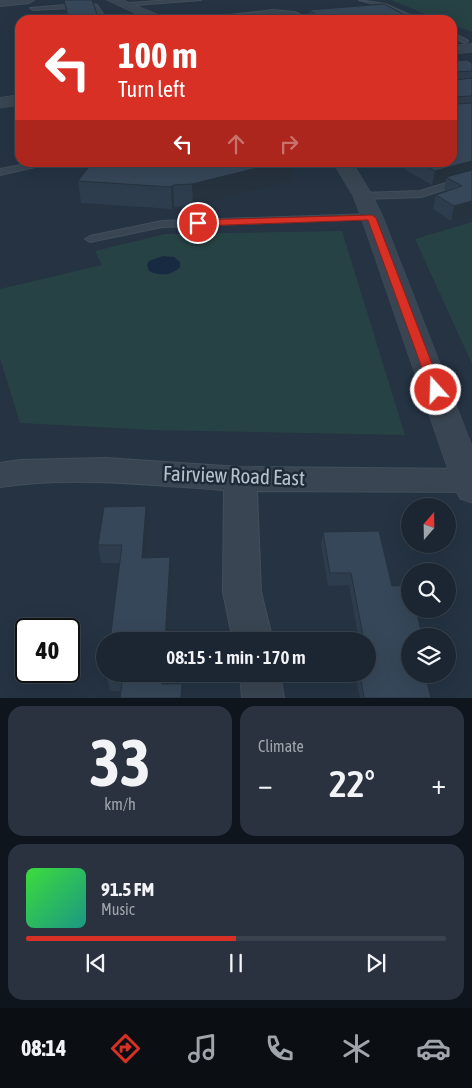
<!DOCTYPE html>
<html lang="en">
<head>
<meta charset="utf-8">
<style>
  :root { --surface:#1c2632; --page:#29323e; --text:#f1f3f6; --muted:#a0a5ac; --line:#3a434d; --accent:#d93025 }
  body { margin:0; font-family:"Asap Condensed",sans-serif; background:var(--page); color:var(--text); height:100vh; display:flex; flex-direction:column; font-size:19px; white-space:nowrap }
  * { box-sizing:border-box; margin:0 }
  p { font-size:16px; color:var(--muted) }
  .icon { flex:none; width:28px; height:28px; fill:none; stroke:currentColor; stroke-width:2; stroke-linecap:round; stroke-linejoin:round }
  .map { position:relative; height:698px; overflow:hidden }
  .side { display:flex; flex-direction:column; gap:8px; padding:8px; background:#0f151c; flex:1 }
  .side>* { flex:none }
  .banner { position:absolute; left:15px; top:15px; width:442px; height:152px; border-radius:15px; box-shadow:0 5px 20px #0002,0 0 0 1px var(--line); background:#d93025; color:#fff; overflow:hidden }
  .needle { width:32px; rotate:20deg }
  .buttons { position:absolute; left:401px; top:498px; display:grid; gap:10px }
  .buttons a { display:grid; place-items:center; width:55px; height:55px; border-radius:50%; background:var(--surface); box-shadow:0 5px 20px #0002,0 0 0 1px var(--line); font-size:25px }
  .speed { position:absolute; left:15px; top:618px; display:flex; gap:10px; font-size:25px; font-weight:700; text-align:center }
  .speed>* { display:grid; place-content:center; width:65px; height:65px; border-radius:50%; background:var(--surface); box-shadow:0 5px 20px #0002,0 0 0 1px var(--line); line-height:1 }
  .speed .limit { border:2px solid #111; border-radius:8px; background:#fff; color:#111 }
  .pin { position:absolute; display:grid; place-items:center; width:42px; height:42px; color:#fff; margin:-21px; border:2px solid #fff; border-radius:50%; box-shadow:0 1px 5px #0007 }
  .me { position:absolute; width:55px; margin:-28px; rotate:340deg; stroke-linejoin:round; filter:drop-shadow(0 0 4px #0008) }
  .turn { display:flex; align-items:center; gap:18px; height:105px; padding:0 20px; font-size:22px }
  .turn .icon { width:65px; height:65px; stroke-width:2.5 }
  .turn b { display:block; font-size:35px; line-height:42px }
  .lanes { display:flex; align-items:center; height:48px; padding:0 20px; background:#0003; justify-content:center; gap:25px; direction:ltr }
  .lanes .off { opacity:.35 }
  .big { font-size:38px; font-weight:600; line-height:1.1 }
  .side .card { flex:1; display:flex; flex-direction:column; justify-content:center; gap:8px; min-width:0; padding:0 18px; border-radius:15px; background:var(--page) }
  .side .dial { align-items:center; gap:0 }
  .dial b { font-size:65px; line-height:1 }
  .song { display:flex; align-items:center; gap:15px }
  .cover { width:60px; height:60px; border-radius:8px; background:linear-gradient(135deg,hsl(120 70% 55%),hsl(170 70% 35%)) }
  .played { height:5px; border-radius:2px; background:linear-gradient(90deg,var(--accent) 50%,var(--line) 50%) }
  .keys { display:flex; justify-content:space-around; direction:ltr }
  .heat { display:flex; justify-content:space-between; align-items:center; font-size:28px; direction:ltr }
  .side .tiles { flex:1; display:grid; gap:8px; grid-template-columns:1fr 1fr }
  .card:last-child { grid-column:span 2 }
  .trip { position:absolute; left:96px; top:632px; width:280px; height:50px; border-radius:25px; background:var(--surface); box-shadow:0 5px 20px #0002,0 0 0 1px var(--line); font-weight:600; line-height:50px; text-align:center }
  .tabs { display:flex; height:80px; justify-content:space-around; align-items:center; background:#0b0f14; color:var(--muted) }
  .tabs .icon { width:35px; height:35px }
  .tabs .current { color:var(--accent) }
  .tabs b { font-size:22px; color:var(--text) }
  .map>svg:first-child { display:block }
  .green { fill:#274244 }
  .water { fill:#172a42 }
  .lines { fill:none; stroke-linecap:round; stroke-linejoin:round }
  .service-casing { stroke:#434e5b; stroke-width:2 }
  .minor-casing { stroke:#434e5b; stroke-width:2 }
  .tertiary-casing { stroke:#434e5b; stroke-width:1 }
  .service { fill:#394552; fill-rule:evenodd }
  .minor { fill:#394552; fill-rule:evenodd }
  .tertiary { fill:#394552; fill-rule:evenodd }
  .wall { fill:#2e3d4d }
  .shaded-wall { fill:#26323e }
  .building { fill:#364759; stroke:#26323e }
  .route { fill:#d93025; stroke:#8d1f18 }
  .labels { text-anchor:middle; stroke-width:5; stroke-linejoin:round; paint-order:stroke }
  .near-street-label { font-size:21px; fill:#b6c0cc; stroke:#1e2a37 }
</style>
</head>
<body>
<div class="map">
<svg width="472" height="698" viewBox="0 0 472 698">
  <rect width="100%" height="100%" fill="#253343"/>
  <path class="green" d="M391,0H472V32L453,25L452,20H440Z
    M472,222V364L415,239Z
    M342,231L405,435L150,430L20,423L0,358V289L102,265L95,251L165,234Z"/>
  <path class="water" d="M163,256L174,257L180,262V267C172,276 159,276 149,271L147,265L149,261Z"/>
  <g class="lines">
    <defs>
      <path id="service" d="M169,0H201L122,6L119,4Z
        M359,0L385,4L421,20H413L381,6Z
        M90,3L97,5L107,20H101L93,7H90L33,10L30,8Z
        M273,10L295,12L310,20H303L292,15L273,14L185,20Z
        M452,33L467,40L468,41L465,43L452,37Z
        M37,162H57L0,175V169Z
        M120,162H169L150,168Z
        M472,175V181L421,197L363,199L358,196L363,193L420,191Z
        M372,214L377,217L375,219L162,227L90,242L85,239L90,236L162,221Z"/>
      <path id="minor" d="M0,0H34L29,3L0,6Z
        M106,458L240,467L469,469L472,470V492L257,491L261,592L273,641H233L223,592L224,490C150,485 74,476 0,487V463L20,460Z
        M240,674H280L284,698H242Z"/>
      <path id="tertiary" d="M107,0H123L164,17L166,20H150Z
        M472,44V52L452,54V46Z
        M20,95V105L0,108V98Z
        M333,162H352L373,196L383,217L472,446V503L460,499L455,490L361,217L353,196Z"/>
    </defs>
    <use href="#service" class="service-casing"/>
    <use href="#minor" class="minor-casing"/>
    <use href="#tertiary" class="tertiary-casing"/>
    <use href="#service" class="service"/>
    <use href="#minor" class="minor"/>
    <use href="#tertiary" class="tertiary"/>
  </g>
  <path class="wall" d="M64,0L99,20H67Z
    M309,10L414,20H315L309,16Z
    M452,61L472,63V215L451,221L433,209L436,195L444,192L446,181L432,185L404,169L405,162H452Z
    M164,162H292L291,181L193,206L174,207L172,209L81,203L78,181L162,164Z
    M149,524L146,558L172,575L168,641H110L120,563H101L98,545Z
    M323,532L392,586L422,635V636H410L431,698H360L355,674H368V641H359L349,585L328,586L321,545Z
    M106,674H166L165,684L121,691H110Z"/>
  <path class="shaded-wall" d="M472,161V174L446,177V181L432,185L435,171Z
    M282,162H292L291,181L193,206L192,184Z
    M173,185L174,207L172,209L171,187Z
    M472,201V215L451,221L454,206Z
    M146,506L149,524L144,575L142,558Z
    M170,557L172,575L168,641H165Z
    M163,674H166L165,698L162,684Z
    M182,684L183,698H181Z"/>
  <path class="building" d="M64,0H92L99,20H69Z
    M384,4L414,20H324L309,10Z
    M467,60L472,63V71L454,72L452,74V61Z
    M452,75L454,80L472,78V96L454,97L453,98L455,104L472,103V161L435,171L420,162H452Z
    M165,162L185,163L282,162L192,184L173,185L171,187L78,181L92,163L162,164Z
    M472,170V201L454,206L436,195L462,186L446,177Z
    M146,506L142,558L170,557L165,641H110L122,545H98L104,507Z
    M379,531L392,586L410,585V609H416L422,635L410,636V674H425L431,698H364L360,674H368V641H364L351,573H330L323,532Z
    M106,674H163L162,684H182L181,698H120L123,674Z"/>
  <path class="route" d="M372,215L376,218L442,390L440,393H432L430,390L368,220L198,226L193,223L198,220Z"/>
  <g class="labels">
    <g class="near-street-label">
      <text transform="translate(234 476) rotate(2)" y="7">Fairview Road East</text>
    </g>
  </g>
</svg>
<div class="buttons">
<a><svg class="needle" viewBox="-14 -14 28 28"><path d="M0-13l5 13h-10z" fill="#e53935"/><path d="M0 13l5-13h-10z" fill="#a0a5ac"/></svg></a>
<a><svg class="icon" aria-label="search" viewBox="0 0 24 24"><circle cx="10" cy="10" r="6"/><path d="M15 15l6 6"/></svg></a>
<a><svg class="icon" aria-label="layers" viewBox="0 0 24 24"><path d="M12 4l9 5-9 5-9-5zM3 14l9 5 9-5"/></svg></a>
</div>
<div class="speed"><div class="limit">40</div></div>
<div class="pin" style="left:198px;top:223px;background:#d93025"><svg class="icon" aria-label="arrive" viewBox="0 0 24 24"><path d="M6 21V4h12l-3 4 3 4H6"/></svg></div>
<svg class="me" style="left:436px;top:390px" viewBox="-20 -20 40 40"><circle r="17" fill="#d93025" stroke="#fff" stroke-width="3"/><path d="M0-11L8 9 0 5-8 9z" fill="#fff"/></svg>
<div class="trip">08:15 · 1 min · 170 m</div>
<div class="banner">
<div class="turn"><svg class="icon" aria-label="left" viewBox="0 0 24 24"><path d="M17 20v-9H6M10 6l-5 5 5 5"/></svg><div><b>100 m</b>Turn left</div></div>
<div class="lanes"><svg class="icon" aria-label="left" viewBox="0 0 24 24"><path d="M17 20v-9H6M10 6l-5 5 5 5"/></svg><svg class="icon off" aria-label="ahead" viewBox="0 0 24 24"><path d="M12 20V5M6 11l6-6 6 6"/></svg><svg class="icon off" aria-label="right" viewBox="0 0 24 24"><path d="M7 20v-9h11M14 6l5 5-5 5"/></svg></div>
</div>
</div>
<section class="side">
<div class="tiles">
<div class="card dial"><b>33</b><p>km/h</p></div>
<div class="card"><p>Climate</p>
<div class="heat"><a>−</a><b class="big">22°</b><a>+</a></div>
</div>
<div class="card">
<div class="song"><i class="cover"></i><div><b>91.5 FM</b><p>Music</p></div></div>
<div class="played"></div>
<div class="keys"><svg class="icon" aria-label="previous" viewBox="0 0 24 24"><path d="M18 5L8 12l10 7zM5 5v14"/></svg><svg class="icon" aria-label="pause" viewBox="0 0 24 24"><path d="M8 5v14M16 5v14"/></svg><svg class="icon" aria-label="next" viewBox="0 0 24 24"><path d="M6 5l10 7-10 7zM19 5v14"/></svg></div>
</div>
</div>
</section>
<nav class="tabs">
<b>08:14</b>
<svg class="icon current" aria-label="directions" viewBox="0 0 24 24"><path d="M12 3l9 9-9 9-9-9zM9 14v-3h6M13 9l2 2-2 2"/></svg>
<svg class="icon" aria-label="music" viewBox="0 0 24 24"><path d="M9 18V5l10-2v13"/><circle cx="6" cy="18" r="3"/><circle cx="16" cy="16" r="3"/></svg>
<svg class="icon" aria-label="phone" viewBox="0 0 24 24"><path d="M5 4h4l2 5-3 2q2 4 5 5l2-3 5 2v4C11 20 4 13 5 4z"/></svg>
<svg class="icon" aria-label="climate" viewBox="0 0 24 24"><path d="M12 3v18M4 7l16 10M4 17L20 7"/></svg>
<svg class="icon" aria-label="car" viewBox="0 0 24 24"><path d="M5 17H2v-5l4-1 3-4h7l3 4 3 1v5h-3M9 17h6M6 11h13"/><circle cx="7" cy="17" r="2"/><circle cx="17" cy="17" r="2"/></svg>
</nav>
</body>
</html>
